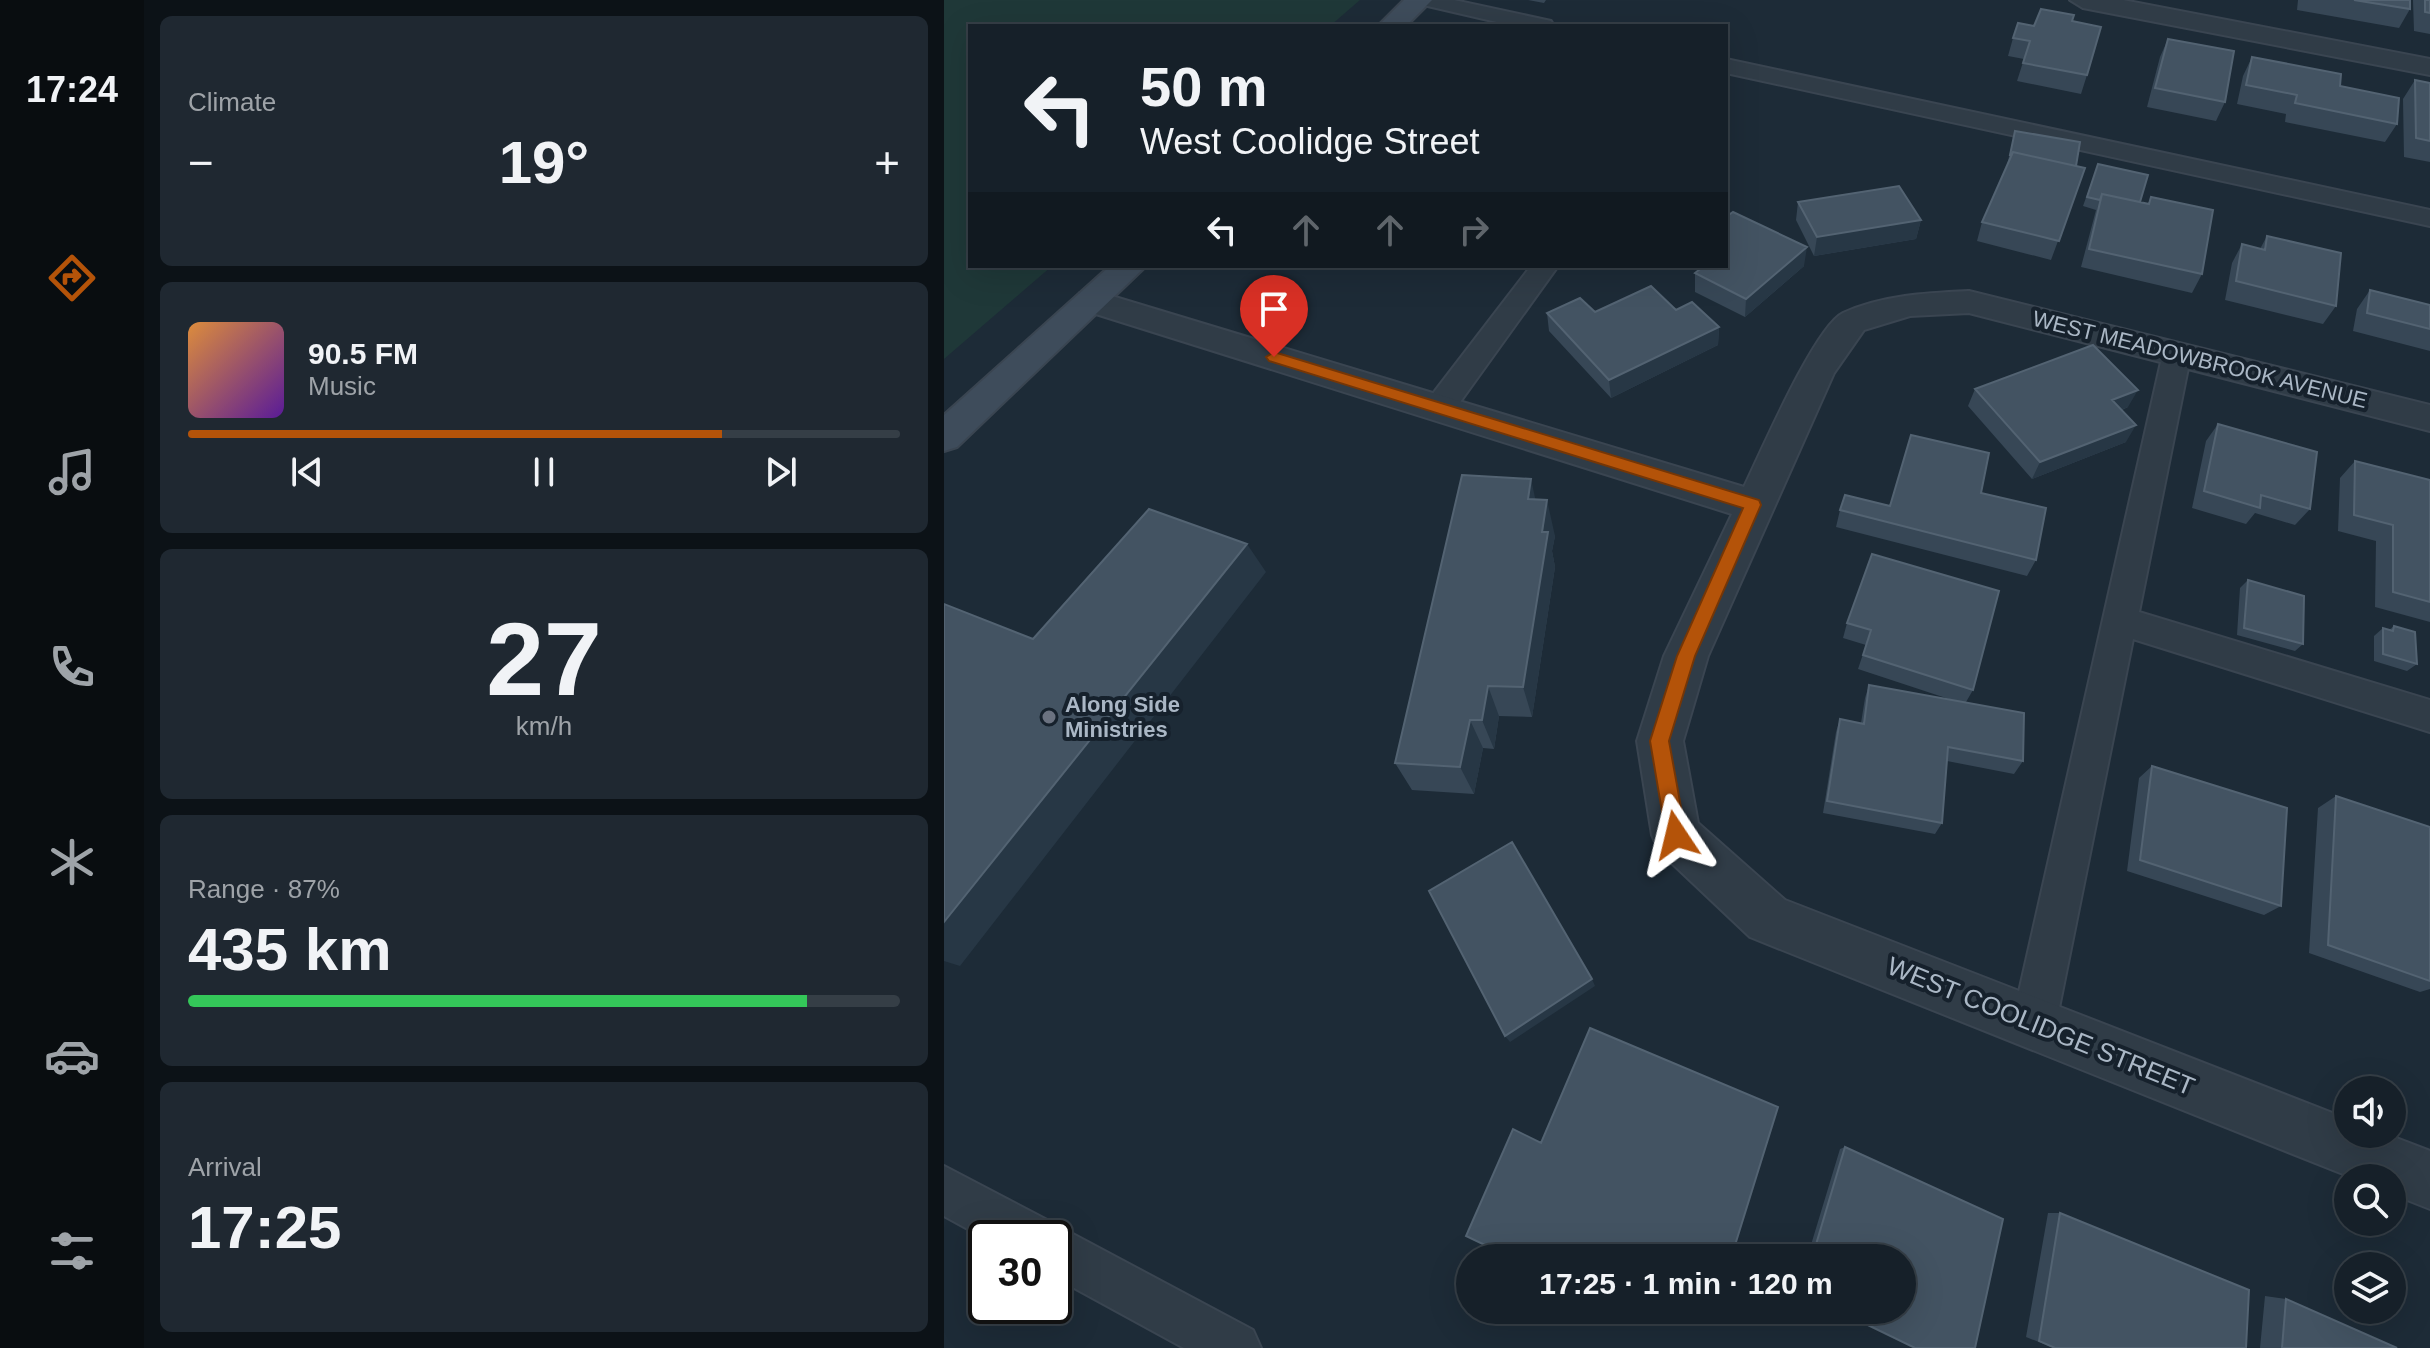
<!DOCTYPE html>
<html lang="en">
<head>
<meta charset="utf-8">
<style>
  :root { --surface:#162029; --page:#1f2831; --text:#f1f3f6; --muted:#9ea3a8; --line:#353e46; --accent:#b45309 }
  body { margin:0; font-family:Arial,sans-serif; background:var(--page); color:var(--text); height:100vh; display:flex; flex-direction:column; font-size:30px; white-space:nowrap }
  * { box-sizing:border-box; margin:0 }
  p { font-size:26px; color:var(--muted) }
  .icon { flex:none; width:44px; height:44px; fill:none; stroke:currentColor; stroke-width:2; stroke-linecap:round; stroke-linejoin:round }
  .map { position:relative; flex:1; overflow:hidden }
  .sheet { display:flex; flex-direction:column; gap:16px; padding:16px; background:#0c1217; width:800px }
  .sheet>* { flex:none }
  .top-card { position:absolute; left:24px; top:24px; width:760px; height:244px; border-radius:0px; box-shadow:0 8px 32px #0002,0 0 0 2px var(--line); background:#162029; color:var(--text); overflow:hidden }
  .controls { position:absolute; left:1390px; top:1076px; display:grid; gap:16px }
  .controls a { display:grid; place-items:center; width:72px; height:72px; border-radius:50%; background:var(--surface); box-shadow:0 8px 32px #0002,0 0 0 2px var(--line); font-size:40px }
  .speed { position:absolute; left:24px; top:1220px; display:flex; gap:16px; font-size:40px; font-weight:700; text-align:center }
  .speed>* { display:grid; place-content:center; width:104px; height:104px; border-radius:50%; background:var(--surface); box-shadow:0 8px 32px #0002,0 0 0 2px var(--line); line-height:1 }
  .speed .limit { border:4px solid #111; border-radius:12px; background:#fff; color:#111 }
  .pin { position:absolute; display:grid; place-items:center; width:68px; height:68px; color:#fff; margin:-82px -34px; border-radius:50% 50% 50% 0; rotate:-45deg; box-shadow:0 0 8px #0007 }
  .pin .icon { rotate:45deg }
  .me { position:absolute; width:88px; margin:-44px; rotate:350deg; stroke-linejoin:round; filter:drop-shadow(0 0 6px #0008) }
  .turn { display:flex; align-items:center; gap:28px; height:168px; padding:0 40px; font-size:36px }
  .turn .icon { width:104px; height:104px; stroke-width:2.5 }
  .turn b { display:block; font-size:56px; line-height:68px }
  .lanes { display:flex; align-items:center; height:76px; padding:0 40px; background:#0003; justify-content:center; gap:40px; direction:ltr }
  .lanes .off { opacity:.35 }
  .big { font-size:60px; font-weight:800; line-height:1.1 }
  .sheet .card { flex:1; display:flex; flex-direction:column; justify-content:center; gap:12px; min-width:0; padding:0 28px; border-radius:12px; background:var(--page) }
  .sheet .dial { align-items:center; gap:0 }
  .dial b { font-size:104px; line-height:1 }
  .song { display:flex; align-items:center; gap:24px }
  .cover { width:96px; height:96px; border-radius:12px; background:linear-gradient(135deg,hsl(30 70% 55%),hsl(270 70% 35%)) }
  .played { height:8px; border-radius:4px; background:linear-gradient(90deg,var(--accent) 75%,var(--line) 75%) }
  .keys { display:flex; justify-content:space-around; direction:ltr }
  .heat { display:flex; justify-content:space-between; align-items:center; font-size:44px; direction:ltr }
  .charge { height:12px; border-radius:6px; background:linear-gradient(90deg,#34c759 87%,var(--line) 0) }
  .trip { position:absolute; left:512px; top:1244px; width:460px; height:80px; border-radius:40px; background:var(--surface); box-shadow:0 8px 32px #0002,0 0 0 2px var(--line); font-weight:800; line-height:80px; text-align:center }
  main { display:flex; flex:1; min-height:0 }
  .menu { display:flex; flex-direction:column; width:144px; justify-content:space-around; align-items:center; background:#090d10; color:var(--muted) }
  .menu .icon { width:56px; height:56px }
  .menu .current { color:var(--accent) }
  .menu b { font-size:36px; color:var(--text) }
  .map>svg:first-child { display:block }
  .green { fill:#1f3838 }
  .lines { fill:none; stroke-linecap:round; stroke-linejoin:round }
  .service-casing { stroke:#3a4551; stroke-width:4 }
  .minor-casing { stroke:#3a4551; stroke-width:4 }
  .secondary-casing { stroke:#3a4551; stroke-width:4 }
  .service { fill:#303c47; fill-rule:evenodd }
  .minor { fill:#303c47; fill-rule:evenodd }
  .secondary { fill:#3e4c5b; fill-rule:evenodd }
  .wall { fill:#374756 }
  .shaded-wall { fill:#273745 }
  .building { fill:#435362; stroke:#536372; stroke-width:2 }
  .route { fill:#b45309; stroke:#753606; stroke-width:2 }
  .worship-dot { fill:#6b7280; stroke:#16212c; stroke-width:3 }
  .labels { text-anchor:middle; stroke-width:8; stroke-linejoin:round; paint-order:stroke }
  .street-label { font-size:22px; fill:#aab7c5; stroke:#16212c }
  .poi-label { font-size:22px; font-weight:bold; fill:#aab7c5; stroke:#16212c; text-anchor:start }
  .near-street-label { font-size:26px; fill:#aab7c5; stroke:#16212c }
</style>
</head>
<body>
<main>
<nav class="menu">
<b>17:24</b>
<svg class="icon current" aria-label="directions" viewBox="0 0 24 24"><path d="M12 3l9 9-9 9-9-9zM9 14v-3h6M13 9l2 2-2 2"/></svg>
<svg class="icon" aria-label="music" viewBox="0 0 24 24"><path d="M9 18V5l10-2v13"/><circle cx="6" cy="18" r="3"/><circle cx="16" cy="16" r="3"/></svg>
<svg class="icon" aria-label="phone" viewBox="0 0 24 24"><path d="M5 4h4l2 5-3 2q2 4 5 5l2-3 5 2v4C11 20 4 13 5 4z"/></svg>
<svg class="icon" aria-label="climate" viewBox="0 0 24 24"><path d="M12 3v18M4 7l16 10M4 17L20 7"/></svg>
<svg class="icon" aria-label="car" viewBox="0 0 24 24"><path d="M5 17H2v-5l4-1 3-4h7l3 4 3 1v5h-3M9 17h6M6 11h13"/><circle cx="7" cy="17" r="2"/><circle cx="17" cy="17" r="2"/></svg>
<svg class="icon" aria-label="filters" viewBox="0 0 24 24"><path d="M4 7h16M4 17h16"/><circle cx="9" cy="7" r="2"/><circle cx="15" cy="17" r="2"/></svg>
</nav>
<section class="sheet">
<div class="card"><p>Climate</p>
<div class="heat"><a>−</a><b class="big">19°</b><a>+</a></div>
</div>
<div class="card">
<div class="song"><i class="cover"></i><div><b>90.5 FM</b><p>Music</p></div></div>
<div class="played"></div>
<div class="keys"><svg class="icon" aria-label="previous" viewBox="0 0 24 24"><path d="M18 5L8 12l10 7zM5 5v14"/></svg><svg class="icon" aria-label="pause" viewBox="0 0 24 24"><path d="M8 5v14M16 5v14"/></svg><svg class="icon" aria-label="next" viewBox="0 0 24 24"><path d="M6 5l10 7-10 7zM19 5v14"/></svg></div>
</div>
<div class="card dial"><b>27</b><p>km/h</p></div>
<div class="card"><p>Range · 87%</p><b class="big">435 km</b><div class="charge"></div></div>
<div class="card"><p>Arrival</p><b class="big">17:25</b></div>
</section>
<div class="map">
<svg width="1486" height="1348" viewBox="0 0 1486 1348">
  <rect width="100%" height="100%" fill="#1d2b37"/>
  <path class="green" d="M0,0H416L386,26H26V266H108L0,359Z"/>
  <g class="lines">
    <defs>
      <path id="service" d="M472,0H510L607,21L610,26H570L475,4Z
        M782,59L1486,210V226L782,73Z
        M587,266H614L506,416L495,419L484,416L480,408L484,400Z
        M1233,343L1243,346L1247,353L1195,612L1486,700V732L1189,639L1112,1023L1105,1038L1090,1045L1075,1038L1068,1023L1219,353L1223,346Z
        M0,1166L105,1221L108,1227L127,1233L309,1330L317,1348H240L110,1277V1238L42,1239L0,1216Z"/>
      <path id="minor" d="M1126,0H1179L1486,59V75L1139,8Z
        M148,290L800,487C816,454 871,326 899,313C939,295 983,293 1025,291L1486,405V431L1025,313L966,316L920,330L890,373L764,656L739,741L754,823L841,900L1404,1119V1134H1442L1486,1151V1209L1448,1194V1178H1409L806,937L715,851L708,835L693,741L720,656L788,514L136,309L131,301L136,293Z"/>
      <path id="secondary" d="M460,0H488L462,26H434Z
        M166,266H202L13,447L0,451V415Z"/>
    </defs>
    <use href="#service" class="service-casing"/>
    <use href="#minor" class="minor-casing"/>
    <use href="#secondary" class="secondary-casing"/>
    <use href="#service" class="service"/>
    <use href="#minor" class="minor"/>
    <use href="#secondary" class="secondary"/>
  </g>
  <path class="wall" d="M584,0H602L600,3Z
    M1354,0H1466V9L1455,28L1353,10Z
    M1469,0H1486V34L1470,31Z
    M1128,21L1143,75L1137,94L1073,81L1080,59L1064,56L1069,38L1090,26Z
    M1224,39L1281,102L1272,121L1203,107L1216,57Z
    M1308,57L1396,86L1453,124L1441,142L1341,122L1342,114L1293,104L1299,76Z
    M1471,80L1486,83V162L1460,157L1459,99Z
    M1071,131L1132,166L1141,168L1107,260L1033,241L1038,222L1063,165Z
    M1154,164L1196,202L1204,204L1207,197L1258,274L1248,293L1137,267L1152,210L1139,206Z
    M854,202L977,220L972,239L870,256L852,220Z
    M1323,236L1392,306L1379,324L1281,300L1288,263L1298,244L1316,249Z
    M753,266H860L801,317L751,292V273L758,268Z
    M1426,290L1486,305V351L1409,331L1413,309Z
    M732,310L775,327L774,345L667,398L605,331L603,313Z
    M1031,389L1184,407L1178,410L1182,442L1088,479L1024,406Z
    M1274,424L1366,509L1351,525L1311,513L1302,524L1248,508L1262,441Z
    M1411,461L1486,480V622L1431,607L1432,541L1394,531L1396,478Z
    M1037,493L1092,560L1083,576L892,527L896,510L946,506Z
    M591,499L611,536L608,551L611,567L588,717L555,716L550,749L539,748L530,794L468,790L451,763Z
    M928,554L1029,690L1022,702L1079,761L1070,774L1003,761L998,823L991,834L879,813L892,732L896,719L917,723L921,698L925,685L1008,700L914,669L922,645L899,638L903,623Z
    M1304,580L1359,644L1351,651L1293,635L1296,588Z
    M1450,626L1473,664L1463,671L1430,661V636L1439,628L1445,630Z
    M1208,766L1337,906L1320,915L1183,871L1195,778Z
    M1392,796L1486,827V989L1476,992L1365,953L1374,808Z
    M901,1147L958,1258H863L896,1149Z
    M1104,1213H1116L1110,1348L1082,1337Z
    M1321,1296L1342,1299L1453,1348H1316Z"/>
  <path class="shaded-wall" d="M977,220L972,239L870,256L873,237Z
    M863,247L860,266L801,317L802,299Z
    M775,327L774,345L667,398L665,380Z
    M1194,390L1184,407L1159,417L1168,400Z
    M1192,425L1182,442L1088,479L1096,462Z
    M587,479L595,516L584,499Z
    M603,500L611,536L608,551L611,567L588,717L579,687Z
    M303,544L322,572L16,966L0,961V922Z
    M544,686L555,716L550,749L538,720Z
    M526,720L539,748L530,794L516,767Z
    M648,979L651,986L566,1042L561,1036Z"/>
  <path class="building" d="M1410,0H1466V9Z
    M1481,0H1486V13L1481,12Z
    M1097,9L1130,15L1128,21L1157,27L1143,75L1079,63L1086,41L1069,38L1074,23L1090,26Z
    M1224,39L1290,51L1281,102L1211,88Z
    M1308,57L1397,74L1396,86L1455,98L1453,124L1351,103L1353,95L1302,85Z
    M1471,80L1486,83V141L1472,138Z
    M1071,131L1136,142L1132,166L1069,152L1067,155H1066Z
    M1069,152L1141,168L1115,241L1038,222Z
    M1154,164L1204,175L1196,202L1158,194L1156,200L1143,197Z
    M955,186L977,220L873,237L854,202Z
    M1158,194L1205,204L1207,197L1269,210L1258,274L1145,249Z
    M789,212L863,247L802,299L751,273L760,266H782V217Z
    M1323,236L1397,253L1392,306L1292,281L1298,244L1321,250Z
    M707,286L732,310L748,302L775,327L665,380L603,313L636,298L651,312Z
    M1426,290L1486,305V329L1423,313Z
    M1149,345L1194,390L1168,400L1192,425L1096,462L1031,389Z
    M1274,424L1373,452L1366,509L1317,495L1316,508L1260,491Z
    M967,435L1045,453L1037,493L1102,508L1092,560L896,510L901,495L946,506Z
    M1411,461L1486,480V602L1449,592V525L1410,515Z
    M518,475L587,479L584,499L603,500L598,532H604L579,687L544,686L538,720H526L516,767L451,763Z
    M205,509L303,544L0,922V604L89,639Z
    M928,554L1055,591L1029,690L919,655L927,630L903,623Z
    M1304,580L1360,596L1359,644L1300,628Z
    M1450,626L1471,632L1473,664L1439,654V628L1449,631Z
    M925,685L1080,713L1079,761L1004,747L998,823L883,801L896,719L920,724Z
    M1208,766L1343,808L1337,906L1196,860Z
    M1392,796L1486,827V981L1384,945Z
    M568,842L648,979L561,1036L485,891Z
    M646,1028L834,1107L787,1258H568L522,1236L569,1129L597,1143Z
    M901,1147L1059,1219L1031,1348H971L893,1310H958V1258H868Z
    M1116,1213L1305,1290L1302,1348H1111L1095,1341Z
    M1342,1299L1453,1348H1338Z"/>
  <path class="route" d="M330,352L815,500L817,505L751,656L725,741L742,835L739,841H725L722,835L706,741L733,656L799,508L325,361L322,357Z"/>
  <circle class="worship-dot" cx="105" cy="717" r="8"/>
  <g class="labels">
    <g class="street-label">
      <text transform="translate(1256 359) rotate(14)" y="8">WEST MEADOWBROOK AVENUE</text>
    </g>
    <g class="poi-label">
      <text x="121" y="712">Along Side<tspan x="121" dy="25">Ministries</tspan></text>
    </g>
    <g class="near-street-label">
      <text transform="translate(1097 1026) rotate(22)" y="9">WEST COOLIDGE STREET</text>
    </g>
  </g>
</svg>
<div class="controls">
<a><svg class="icon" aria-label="sound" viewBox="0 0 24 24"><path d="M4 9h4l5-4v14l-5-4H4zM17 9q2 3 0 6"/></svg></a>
<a><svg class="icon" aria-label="search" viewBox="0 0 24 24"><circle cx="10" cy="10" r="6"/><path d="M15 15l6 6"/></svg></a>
<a><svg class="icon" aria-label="layers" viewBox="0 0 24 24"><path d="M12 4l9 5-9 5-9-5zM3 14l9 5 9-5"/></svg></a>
</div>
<div class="speed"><div class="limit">30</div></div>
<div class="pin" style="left:330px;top:357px;background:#d93025"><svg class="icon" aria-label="arrive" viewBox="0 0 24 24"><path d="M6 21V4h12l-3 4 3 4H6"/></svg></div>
<svg class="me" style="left:732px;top:835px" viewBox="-20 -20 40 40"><path d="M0-17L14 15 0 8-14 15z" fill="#b45309" stroke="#fff" stroke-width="4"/></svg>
<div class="trip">17:25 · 1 min · 120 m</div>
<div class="top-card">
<div class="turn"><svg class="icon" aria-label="left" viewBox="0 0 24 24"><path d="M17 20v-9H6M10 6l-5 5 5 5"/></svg><div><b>50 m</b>West Coolidge Street</div></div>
<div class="lanes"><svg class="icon" aria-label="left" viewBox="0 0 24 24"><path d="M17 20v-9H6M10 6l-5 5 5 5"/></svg><svg class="icon off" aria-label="ahead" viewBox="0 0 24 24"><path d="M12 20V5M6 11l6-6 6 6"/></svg><svg class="icon off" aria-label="ahead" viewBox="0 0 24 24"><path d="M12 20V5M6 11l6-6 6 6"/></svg><svg class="icon off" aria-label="right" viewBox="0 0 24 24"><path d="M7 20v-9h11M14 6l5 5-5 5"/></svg></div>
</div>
</div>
</main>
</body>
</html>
